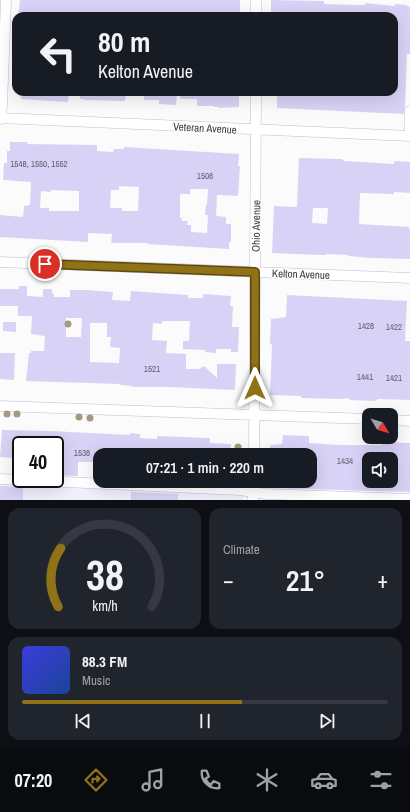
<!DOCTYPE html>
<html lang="en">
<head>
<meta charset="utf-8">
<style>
  :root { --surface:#171b24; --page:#20242c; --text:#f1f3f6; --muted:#9ea1a6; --line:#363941; --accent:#907217 }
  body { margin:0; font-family:"Archivo Narrow",sans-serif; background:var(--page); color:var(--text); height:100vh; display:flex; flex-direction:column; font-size:15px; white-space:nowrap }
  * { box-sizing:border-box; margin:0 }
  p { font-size:13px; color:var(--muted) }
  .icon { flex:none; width:22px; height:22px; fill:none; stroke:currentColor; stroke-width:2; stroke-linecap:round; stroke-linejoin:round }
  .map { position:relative; height:500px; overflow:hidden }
  .sheet { display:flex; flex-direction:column; gap:8px; padding:8px; background:#0d0f14; flex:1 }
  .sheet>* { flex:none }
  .hud { position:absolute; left:12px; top:12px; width:386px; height:84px; border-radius:12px; box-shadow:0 4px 16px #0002; background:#171b24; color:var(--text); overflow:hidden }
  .needle { width:26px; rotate:128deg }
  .buttons { position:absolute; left:362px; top:408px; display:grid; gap:8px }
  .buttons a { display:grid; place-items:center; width:36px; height:36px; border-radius:8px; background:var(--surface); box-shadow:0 4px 16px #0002; font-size:20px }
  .speed { position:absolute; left:12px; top:436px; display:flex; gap:8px; font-size:20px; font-weight:700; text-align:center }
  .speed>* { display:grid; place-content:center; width:52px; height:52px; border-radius:50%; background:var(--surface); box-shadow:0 4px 16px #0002; line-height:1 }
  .speed .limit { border:2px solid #111; border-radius:6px; background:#fff; color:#111 }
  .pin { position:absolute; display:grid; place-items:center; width:34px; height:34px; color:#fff; margin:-17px; border:2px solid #fff; border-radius:50%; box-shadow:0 1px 4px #0007 }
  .me { position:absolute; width:44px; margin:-22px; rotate:0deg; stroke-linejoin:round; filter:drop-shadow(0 0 3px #0008) }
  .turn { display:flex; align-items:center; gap:14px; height:84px; padding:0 20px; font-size:18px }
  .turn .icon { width:52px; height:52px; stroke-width:2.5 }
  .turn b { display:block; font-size:28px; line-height:34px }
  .big { font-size:30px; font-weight:600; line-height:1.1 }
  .sheet .widget { flex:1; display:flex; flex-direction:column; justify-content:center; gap:6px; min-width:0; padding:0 14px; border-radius:12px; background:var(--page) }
  .sheet .dial { align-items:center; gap:0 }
  .dial svg { height:104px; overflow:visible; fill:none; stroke:var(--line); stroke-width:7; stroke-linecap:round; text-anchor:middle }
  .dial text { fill:var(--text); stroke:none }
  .song { display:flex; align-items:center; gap:12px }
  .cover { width:48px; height:48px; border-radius:6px; background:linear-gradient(135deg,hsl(240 70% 55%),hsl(220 70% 35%)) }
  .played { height:4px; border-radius:2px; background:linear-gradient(90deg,var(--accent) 60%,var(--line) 60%) }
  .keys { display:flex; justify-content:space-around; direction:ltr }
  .heat { display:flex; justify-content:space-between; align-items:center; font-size:22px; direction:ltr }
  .sheet .tiles { flex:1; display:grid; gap:8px; grid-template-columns:1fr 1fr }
  .widget:last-child { grid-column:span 2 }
  .trip { position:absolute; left:93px; top:448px; width:224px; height:40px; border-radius:12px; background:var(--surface); box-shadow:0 4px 16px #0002; font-weight:600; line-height:40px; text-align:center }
  .dock { display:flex; height:64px; justify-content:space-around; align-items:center; background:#090b0e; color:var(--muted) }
  .dock .icon { width:28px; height:28px }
  .dock .current { color:var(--accent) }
  .dock b { font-size:18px; color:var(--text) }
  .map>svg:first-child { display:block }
  .built { fill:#f2f0fe }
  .building { fill:#d8d3f6; fill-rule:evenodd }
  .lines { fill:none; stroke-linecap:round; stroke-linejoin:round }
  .minor-casing { stroke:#c1bdda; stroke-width:11 }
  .minor { stroke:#fff; stroke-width:10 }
  .tree { fill:#a39a80 }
  .route-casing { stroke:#5e4a0f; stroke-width:10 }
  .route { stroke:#907217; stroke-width:7 }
  .labels { text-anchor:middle; stroke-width:3; stroke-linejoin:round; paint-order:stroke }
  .number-label { font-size:9px; fill:#626071 }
  .street-label { font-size:11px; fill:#3b3945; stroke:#fff }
</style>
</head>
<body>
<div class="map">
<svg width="410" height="500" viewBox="0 0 410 500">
  <rect width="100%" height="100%" fill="#fbfbfb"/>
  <path class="built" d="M0,475L244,486L243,500H0Z"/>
  <path class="building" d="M20,0H240V16H18Z
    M271,0L324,1V4L358,5H365V3L395,6V4L407,5V6L410,7V54H407L405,107L404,114L277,108V92H394V16H271Z
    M22,92H69L68,102L21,99Z
    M80,92H126L125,101L84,100V99H80Z
    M144,92H177L176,105L159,104V100H144Z
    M180,92H239V107L219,108V107H214V106H197V99H180Z
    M10,142H28L27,144L97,145V151L113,152L114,149H124V147L239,154L238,166H240L238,196L217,195L216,216L226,217V224H231V242H229V249L147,244V243H111L112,234L88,233V242L0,237V215L23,217L24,206L30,205L31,182L3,180L4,163H7V151H10ZM119,186L139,187L138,211H122V208H110L111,190H119ZM190,189H208L207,205H206L205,215H208L207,233L191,232V225H187L188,221H182V218H180V194H190ZM51,190L79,191V211H49V208H40L41,191L51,192Z
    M299,158L342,159L344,161L394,164V161L410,162V193L394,192V194L360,193L359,224L409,227V229H410V259L372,258L348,256V255L326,254V255H320L272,253L274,206L297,207ZM313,208H328L327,224L312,223Z
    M19,286H27V296L43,297V289H52V294H54V297H70V290H87L113,292L112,300L130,301L131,291L188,295V298H203V294L231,296L230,306H233L232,327H239L238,352H231V349H216V353L205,352V350L183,349V341H189L190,321H162V324L153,323L152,340L167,341L166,353L186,354V369H199L204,366L217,378V364H236L235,390L168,387H133V386L120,385V384L26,381L29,353H31V351H44L45,336L31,334L32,316H18V306H0V289H19ZM66,318H82L81,337H66ZM90,323H107V337H111L110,347L120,348L119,363L90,362Z
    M287,295L407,301L405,341H410V400L378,399L375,401L350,400L348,398L341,399L301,398V396L270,395L272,344H270L271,319L286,317Z
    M3,322H16V332L3,331Z
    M0,353H15L14,380L0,379Z
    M2,430L50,431L130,435V433L140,434V438L157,439V436L210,438V443L231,444L230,455H100V462H78V476L55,475V445H15V458L0,457Z
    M283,435L309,436V443L340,445H382V442L410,443V492L268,488V481H310L312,455H269L270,445L282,444ZM369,459H391V481H369Z
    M0,486L23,487V500H0Z
    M131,492L178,494V500H131Z"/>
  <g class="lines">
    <defs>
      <path id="minor" d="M256,16V0
        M0,118L410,136
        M0,119L2,105L6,0
        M410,136V111
        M0,262L410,278
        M0,406L369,419
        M391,420L410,421
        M254,455L256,92
        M0,479L240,490L265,494L410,499
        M253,500V481"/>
    </defs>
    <use href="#minor" class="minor-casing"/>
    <use href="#minor" class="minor"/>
  </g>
  <g class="tree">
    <circle cx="68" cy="324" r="3.5"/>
    <circle cx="7" cy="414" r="3.5"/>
    <circle cx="17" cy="414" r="3.5"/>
    <circle cx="79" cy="417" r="3.5"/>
    <circle cx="90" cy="418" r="3.5"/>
    <circle cx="238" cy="447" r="3.5"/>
  </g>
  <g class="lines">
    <defs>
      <path id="route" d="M45,264L255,272V388"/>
    </defs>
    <use href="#route" class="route-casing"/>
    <use href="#route" class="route"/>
  </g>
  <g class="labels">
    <g class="number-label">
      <text x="39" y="167">1548, 1550, 1552</text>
      <text x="205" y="179">1508</text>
      <text x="366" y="329">1428</text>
      <text x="394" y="330">1422</text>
      <text x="152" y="372">1521</text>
      <text x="365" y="380">1441</text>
      <text x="394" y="381">1421</text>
      <text x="82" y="456">1538</text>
      <text x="345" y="464">1434</text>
    </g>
    <g class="street-label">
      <text transform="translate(205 128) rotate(3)" y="4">Veteran Avenue</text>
      <text transform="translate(256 226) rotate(-89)" y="4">Ohio Avenue</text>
      <text transform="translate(301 274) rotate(2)" y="4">Kelton Avenue</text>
    </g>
  </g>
</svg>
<div class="buttons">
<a><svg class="needle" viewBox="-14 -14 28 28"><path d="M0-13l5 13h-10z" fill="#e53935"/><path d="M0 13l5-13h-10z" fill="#9ea1a6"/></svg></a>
<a><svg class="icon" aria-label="sound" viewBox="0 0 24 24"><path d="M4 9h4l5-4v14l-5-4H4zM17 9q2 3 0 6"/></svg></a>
</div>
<div class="speed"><div class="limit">40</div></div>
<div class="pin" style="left:45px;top:264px;background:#d93025"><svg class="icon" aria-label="arrive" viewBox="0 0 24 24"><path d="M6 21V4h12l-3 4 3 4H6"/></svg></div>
<svg class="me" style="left:255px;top:388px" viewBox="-20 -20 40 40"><path d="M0-17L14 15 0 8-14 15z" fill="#907217" stroke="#fff" stroke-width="4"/></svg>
<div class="trip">07:21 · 1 min · 220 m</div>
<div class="hud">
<div class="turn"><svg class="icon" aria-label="left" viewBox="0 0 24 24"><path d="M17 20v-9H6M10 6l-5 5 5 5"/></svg><div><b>80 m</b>Kelton Avenue</div></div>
</div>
</div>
<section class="sheet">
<div class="tiles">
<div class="widget dial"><svg viewBox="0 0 100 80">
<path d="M14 69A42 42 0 1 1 86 69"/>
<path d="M14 69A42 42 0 0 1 16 24" stroke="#907217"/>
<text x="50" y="56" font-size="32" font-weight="700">38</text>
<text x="50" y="72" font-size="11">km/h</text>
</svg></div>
<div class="widget"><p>Climate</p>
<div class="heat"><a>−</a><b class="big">21°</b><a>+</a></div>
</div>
<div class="widget">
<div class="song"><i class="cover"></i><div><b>88.3 FM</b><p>Music</p></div></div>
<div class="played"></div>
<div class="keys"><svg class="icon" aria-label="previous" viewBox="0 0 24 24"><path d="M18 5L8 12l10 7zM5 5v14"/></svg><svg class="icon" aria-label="pause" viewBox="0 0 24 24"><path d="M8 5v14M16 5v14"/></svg><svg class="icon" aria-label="next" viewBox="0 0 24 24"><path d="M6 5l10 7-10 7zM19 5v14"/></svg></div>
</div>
</div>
</section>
<nav class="dock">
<b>07:20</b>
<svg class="icon current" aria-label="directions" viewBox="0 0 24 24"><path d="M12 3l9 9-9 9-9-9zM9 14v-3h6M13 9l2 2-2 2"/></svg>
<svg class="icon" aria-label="music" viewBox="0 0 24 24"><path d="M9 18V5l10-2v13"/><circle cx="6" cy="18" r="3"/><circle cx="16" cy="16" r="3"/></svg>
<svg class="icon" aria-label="phone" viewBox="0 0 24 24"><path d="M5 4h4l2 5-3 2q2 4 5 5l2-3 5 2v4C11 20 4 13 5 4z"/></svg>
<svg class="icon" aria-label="climate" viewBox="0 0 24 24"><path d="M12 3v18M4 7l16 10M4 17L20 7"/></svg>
<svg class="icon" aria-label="car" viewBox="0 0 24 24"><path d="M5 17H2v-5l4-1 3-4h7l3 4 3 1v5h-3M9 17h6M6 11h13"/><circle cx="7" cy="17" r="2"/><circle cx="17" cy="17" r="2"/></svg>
<svg class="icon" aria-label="filters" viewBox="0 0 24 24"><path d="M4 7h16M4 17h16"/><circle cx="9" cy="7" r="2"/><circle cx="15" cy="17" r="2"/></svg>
</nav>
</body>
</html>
